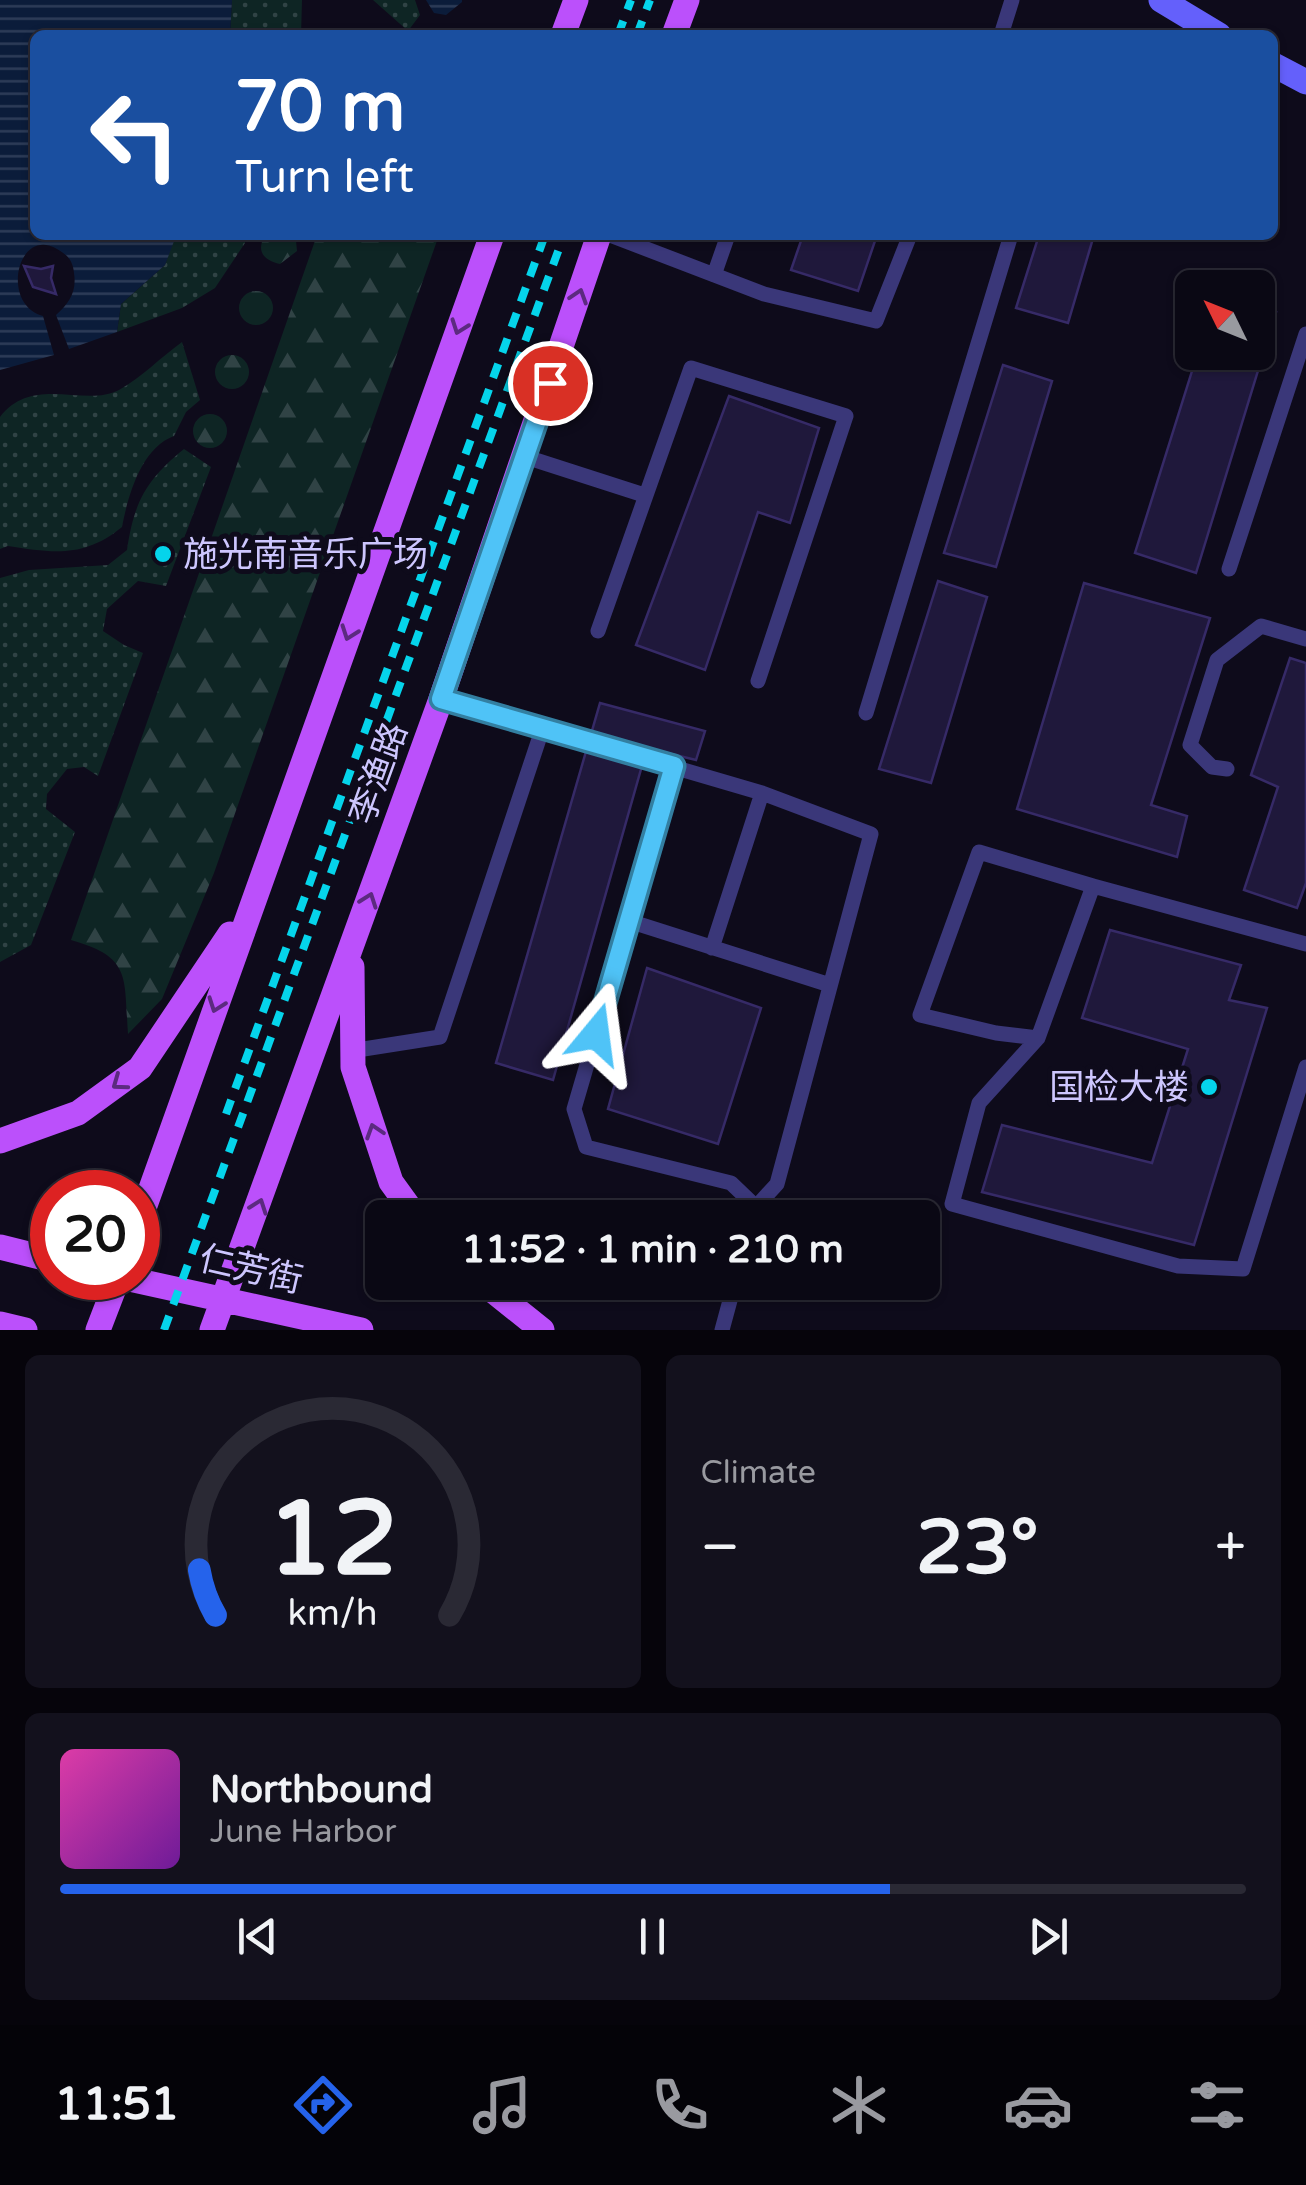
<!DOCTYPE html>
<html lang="en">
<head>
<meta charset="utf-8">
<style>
  :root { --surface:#0a0814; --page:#13111d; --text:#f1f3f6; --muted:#999aa0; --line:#2a2934; --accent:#2563eb }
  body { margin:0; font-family:"Varela Round","Noto Sans SC",sans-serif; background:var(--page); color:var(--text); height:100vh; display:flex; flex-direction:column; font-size:38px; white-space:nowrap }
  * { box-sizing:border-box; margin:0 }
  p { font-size:32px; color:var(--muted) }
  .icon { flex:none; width:55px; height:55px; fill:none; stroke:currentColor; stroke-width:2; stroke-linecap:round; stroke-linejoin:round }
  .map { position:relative; height:1330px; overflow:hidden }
  .side { display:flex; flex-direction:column; gap:25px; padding:25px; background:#06040b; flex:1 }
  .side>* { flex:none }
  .guide { position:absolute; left:30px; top:30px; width:1248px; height:210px; border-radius:15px; box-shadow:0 2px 8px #0004,0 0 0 2px var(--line); background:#1a4fa0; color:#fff; overflow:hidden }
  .needle { width:65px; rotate:313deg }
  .controls { position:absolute; left:1175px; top:270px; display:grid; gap:20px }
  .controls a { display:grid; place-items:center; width:100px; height:100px; border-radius:15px; background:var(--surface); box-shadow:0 2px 8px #0004,0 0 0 2px var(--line); font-size:50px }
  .speed { position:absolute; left:30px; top:1170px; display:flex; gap:20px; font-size:50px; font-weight:700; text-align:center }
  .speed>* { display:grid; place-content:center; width:130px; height:130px; border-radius:50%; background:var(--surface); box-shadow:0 2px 8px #0004,0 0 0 2px var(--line); line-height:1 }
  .speed .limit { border:15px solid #d22; background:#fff; color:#111 }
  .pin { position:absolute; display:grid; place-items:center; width:85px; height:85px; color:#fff; margin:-42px; border:5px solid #fff; border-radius:50%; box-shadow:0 2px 10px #0007 }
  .me { position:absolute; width:110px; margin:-55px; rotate:16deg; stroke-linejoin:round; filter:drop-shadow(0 0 8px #0008) }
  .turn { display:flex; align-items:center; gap:35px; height:210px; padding:0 40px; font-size:45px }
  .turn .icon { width:130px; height:130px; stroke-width:2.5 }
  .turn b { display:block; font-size:70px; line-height:85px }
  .big { font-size:75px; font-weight:800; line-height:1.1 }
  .side .tile { flex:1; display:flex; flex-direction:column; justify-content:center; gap:15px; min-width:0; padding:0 35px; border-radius:15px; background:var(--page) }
  .side .dial { align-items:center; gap:0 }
  .dial svg { height:260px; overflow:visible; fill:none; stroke:var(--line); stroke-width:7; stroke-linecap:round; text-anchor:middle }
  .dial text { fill:var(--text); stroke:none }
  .song { display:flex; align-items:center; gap:30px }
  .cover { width:120px; height:120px; border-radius:15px; background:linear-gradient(135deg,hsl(320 70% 55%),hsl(280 70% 35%)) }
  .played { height:10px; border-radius:5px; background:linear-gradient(90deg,var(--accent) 70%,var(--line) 70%) }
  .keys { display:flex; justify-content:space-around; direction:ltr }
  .heat { display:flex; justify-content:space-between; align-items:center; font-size:55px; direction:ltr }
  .side .tiles { flex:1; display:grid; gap:25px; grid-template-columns:1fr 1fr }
  .tile:last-child { grid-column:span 2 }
  .trip { position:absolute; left:365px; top:1200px; width:575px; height:100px; border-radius:15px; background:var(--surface); box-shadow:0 2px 8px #0004,0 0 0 2px var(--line); font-weight:800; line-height:100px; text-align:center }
  .tab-bar { display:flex; height:160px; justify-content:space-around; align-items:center; background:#040308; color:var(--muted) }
  .tab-bar .icon { width:70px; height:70px }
  .tab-bar .current { color:var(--accent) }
  .tab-bar b { font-size:45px; color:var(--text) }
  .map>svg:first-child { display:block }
  .grass { fill:url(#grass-dots) }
  .forest { fill:url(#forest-firs) }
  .water { fill:url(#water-rules) }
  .building { fill:#1f183b; stroke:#362a67; stroke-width:2.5 }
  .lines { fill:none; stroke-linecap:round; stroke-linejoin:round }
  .lane { stroke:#3a3779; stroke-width:15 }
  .secondary { stroke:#6460fb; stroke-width:25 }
  .primary { stroke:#bb50fb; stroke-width:25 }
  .rail { stroke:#05d4eb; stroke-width:8; stroke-dasharray:15 12; stroke-linecap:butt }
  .oneway { stroke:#5c2a80 }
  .route-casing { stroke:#337fa1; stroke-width:25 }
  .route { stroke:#4fc3f7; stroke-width:18 }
  .poi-dot { fill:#05d4eb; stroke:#0e0b1b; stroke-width:4 }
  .labels { text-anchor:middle; stroke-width:10; stroke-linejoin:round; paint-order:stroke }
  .poi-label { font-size:35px; fill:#cdc6fe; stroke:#0e0b1b; text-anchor:start }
  .street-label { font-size:35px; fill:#cdc6fe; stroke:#0e0b1b }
</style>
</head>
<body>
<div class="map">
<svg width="1306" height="1330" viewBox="0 0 1306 1330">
  <defs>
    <pattern id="grass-dots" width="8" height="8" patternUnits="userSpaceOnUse" patternTransform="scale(2.5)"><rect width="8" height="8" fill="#0e2524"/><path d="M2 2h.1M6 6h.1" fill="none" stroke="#304345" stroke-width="1.8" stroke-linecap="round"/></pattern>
    <pattern id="forest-firs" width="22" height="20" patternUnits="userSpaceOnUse" patternTransform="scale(2.5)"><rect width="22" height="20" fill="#0e2524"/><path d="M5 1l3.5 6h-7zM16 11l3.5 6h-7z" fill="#304345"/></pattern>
    <pattern id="water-rules" width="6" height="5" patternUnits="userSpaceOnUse" patternTransform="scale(2.5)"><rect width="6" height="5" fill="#0b1c3a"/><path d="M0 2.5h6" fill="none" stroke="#2d3c58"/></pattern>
  </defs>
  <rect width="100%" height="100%" fill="#0e0b1b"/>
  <path class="grass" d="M232,0H302L301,35H230Z
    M373,0H415L420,15L408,31Z
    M175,235H245V243L215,288L182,308L117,332L121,304L165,265Z
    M182,342L200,400L186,412L174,436C141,448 128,496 122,527C84,558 54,553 8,546L0,549V417C33,374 85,408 119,390C141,378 161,357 182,342Z
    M184,449L211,467L166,586L138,581L107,609L103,631L124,645L143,653L98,776L84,767L67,769L47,794L46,809L75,832L31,945L0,962V578L29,570L108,565L127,550C134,502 146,480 184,449Z"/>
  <path class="forest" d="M265,235H290L296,241L297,251L280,264C263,260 256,251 265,235Z
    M317,235H439L214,873L162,999L128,1034C124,977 132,957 71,940Z
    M239 308a17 17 0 1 1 34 0a17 17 0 1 1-34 0Z
    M215 372a17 17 0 1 1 34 0a17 17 0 1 1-34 0Z
    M193 431a17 17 0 1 1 34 0a17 17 0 1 1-34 0Z"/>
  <path class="water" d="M0,0H232L230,35H35V235L176,236L165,265L121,304L117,332L69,349L56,315C69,303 77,292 74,273C73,261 68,255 57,249C17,226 0,305 43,316L54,355L0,370Z
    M426,0H462V2L446,15L434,13Z"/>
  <path class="building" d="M803,235H877L858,291L791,270Z
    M1039,235H1094L1068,323L1016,308Z
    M24,266L41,269L53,266L51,278L56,294L33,287Z
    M1258,307L1276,312L1196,573L1135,553L1198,352H1258Z
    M1003,365L1052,381L996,567L944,553Z
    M729,396L819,428L790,523L758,512L705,670L636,645Z
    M938,581L987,597L931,783L879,769Z
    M1084,583L1210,618L1151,805L1187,816L1177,857L1017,809Z
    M1290,658L1306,663V883L1297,908L1244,890L1278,787L1251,775Z
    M600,703L705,731L696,760L647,748L553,1080L496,1063Z
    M1110,930L1241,965L1229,1000L1267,1008L1194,1245L982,1192L1002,1125L1152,1163L1188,1049L1082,1018Z
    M647,968L761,1008L718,1144L608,1109Z"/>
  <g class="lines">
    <path class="lane" d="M1001,35L1012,0
      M610,235L764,294L876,321L910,235
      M714,275L728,235
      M526,457L644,495
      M1229,569L1306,334
      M598,631L691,368L846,416L758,681
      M441,699L762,793L871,834L777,1184L756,1207L753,1218
      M866,713L1011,235
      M674,767L574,1109L586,1147L731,1183L756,1207
      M1227,769L1212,767L1190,745L1217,660L1261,626L1306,639
      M629,921L830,985
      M1306,944L1093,886L1038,1038L979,1103L952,1204L1178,1266L1243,1269L1306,1067
      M712,948L762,793
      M1038,1038L996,1033L920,1015L979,852L1093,886
      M351,1051L440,1037L543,727
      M722,1330L735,1282"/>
    <path class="secondary" d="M1161,0L1219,35
      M1272,64L1306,82"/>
    <path class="primary" d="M563,35L576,0
      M674,35L687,0
      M352,967L353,1067L391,1182L417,1218
      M0,1141L78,1113L140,1068L230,934
      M138,1225L492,235
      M0,1247L52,1260
      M125,1278L361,1330
      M482,1282L542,1330
      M0,1324L25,1330
      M98,1330L118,1278
      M212,1330L441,699L599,235"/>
    <path class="rail" d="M618,35L631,0
      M637,35L650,0
      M226,1114L545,235
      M164,1330L564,235"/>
  </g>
  <defs><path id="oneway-chevron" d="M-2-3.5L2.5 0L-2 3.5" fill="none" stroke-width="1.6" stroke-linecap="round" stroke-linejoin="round" transform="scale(2.5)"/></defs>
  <g class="oneway">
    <use href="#oneway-chevron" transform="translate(579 296) rotate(-72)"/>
    <use href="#oneway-chevron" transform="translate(459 327) rotate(110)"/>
    <use href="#oneway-chevron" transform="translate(349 633) rotate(110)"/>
    <use href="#oneway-chevron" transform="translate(369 900) rotate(-70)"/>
    <use href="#oneway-chevron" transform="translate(216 1005) rotate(110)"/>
    <use href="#oneway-chevron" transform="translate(119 1083) rotate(144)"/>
    <use href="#oneway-chevron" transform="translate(374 1131) rotate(-108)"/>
    <use href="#oneway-chevron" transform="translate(259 1206) rotate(-70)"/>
  </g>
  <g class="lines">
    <defs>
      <path id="route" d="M550,383L441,699L674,766L596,1034"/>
    </defs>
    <use href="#route" class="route-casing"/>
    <use href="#route" class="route"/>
  </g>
  <g class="poi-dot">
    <circle cx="163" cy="554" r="10"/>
    <circle cx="1209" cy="1087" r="10"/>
  </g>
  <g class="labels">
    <g class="poi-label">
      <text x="183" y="566">施光南音乐广场</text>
      <text x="1189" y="1099" text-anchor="end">国检大楼</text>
    </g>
    <g class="street-label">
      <text transform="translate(378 773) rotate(-70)" y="12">李渔路</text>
      <text transform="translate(251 1269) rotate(13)" y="12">仁芳街</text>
    </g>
  </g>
</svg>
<div class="controls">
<a><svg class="needle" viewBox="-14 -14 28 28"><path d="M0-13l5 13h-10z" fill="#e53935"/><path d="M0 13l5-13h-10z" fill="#999aa0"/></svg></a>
</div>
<div class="speed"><div class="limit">20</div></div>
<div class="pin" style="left:550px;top:383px;background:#d93025"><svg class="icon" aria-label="arrive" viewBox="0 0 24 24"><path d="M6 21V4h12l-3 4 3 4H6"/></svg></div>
<svg class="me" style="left:596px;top:1034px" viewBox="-20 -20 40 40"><path d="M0-17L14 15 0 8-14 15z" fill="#4fc3f7" stroke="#fff" stroke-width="4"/></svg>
<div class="trip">11:52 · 1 min · 210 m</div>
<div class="guide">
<div class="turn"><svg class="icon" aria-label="left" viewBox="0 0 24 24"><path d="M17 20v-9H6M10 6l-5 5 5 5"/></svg><div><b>70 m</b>Turn left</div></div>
</div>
</div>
<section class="side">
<div class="tiles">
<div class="tile dial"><svg viewBox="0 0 100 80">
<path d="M14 69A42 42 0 1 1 86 69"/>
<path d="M14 69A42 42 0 0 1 9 55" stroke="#2563eb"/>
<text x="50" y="56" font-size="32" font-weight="700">12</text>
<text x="50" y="72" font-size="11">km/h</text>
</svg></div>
<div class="tile"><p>Climate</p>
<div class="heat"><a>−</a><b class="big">23°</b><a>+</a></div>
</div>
<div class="tile">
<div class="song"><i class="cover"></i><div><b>Northbound</b><p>June Harbor</p></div></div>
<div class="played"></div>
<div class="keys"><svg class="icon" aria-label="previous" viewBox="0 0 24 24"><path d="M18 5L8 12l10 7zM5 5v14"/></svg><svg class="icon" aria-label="pause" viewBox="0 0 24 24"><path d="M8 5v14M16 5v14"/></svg><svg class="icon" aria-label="next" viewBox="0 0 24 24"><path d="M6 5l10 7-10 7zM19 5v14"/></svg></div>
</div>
</div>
</section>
<nav class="tab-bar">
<b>11:51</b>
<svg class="icon current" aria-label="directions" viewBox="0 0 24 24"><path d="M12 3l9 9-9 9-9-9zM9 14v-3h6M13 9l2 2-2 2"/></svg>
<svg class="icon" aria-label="music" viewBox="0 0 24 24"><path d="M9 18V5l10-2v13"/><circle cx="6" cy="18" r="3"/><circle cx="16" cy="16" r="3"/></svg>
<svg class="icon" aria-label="phone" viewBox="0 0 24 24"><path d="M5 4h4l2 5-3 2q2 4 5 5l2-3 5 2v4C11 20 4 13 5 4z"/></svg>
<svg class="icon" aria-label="climate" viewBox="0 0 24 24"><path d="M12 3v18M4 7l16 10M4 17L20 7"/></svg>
<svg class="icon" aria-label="car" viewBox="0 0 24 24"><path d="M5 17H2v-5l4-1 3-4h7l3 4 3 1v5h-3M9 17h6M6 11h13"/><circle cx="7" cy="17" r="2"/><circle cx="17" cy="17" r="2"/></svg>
<svg class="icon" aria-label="filters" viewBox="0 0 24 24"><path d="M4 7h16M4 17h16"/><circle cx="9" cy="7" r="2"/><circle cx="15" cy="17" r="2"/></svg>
</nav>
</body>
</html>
